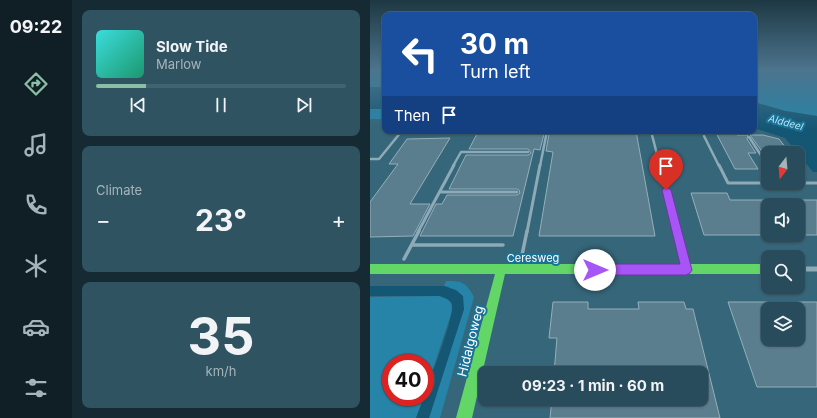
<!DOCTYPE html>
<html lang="en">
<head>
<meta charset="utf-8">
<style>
  :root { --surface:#284c5c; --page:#305362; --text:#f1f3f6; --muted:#a5b4bb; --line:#446372; --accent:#8abfa5 }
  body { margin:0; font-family:Inter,sans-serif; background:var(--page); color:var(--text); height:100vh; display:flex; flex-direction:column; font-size:15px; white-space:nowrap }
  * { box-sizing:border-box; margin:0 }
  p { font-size:13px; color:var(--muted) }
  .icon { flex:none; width:22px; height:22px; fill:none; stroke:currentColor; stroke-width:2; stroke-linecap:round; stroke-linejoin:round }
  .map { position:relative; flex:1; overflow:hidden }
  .sheet { display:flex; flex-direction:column; gap:10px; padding:10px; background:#162a33; width:298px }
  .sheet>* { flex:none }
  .top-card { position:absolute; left:12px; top:12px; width:375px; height:122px; border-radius:8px; box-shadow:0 1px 3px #0004,0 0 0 1px var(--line); background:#1a4fa0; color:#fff; overflow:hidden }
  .needle { width:26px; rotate:196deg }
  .controls { position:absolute; left:391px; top:146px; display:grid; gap:8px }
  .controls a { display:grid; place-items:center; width:44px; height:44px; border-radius:8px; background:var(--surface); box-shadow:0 1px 3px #0004,0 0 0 1px var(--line); font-size:20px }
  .speed { position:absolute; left:12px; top:354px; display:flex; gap:8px; font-size:20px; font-weight:700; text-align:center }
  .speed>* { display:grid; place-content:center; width:52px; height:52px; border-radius:50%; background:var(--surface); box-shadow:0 1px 3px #0004,0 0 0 1px var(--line); line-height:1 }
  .speed .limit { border:6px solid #d22; background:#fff; color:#111 }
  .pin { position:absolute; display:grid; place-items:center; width:34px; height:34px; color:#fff; margin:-41px -17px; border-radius:50% 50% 50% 0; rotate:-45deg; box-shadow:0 0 4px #0007 }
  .pin .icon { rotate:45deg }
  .me { position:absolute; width:44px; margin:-22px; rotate:90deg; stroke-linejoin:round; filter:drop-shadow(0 0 3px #0008) }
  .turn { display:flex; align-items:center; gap:14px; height:84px; padding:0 12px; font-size:18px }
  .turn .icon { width:52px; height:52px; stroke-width:2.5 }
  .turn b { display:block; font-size:28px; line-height:34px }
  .then { display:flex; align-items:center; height:38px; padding:0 12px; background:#0003; gap:8px; font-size:15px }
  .big { font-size:30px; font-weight:700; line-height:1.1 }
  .sheet .widget { flex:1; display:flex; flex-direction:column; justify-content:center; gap:6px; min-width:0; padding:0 14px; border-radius:8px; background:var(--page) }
  .sheet .dial { align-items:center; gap:0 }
  .dial b { font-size:52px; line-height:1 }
  .song { display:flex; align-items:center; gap:12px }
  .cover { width:48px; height:48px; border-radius:6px; background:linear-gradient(135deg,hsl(180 70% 55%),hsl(160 70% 35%)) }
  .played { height:4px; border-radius:2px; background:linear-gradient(90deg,var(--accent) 20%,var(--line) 20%) }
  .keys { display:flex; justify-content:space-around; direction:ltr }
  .heat { display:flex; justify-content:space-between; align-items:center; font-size:22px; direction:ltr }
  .trip { position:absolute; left:108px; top:366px; width:230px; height:40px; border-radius:8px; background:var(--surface); box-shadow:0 1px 3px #0004,0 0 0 1px var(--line); font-weight:700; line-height:40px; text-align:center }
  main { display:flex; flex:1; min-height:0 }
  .tabs { display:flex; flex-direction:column; width:72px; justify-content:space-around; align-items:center; background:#101e25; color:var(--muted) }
  .tabs .icon { width:28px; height:28px }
  .tabs .active { color:var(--accent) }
  .tabs b { font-size:18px; color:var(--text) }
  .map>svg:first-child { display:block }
  .green { fill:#2684a8 }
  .water { fill:#145775 }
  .building { fill:#5a7e8e; stroke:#94afba }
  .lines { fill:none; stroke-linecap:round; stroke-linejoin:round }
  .lane-far2 { stroke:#8daab6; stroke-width:2.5 }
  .lane-far1 { stroke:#8daab6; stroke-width:3 }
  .lane { stroke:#8daab6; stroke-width:3.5 }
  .street { stroke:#8daab6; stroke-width:5 }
  .fast { fill:#63d668; fill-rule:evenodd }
  .route { fill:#a855f7; stroke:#6d37a1 }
  .labels { text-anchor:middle; stroke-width:4; stroke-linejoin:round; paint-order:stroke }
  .far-water-label { font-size:10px; font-style:italic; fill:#b9e6f7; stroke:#1a7296 }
  .street-label { font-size:11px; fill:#fff; stroke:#1a7296 }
  .near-street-label { font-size:13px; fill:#fff; stroke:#1a7296 }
</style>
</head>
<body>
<main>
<nav class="tabs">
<b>09:22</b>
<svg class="icon active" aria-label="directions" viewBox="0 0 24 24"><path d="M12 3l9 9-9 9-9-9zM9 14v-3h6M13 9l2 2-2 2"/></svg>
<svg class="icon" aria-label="music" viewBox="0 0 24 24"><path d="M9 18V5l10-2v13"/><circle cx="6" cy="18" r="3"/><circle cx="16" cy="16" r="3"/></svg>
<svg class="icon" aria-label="phone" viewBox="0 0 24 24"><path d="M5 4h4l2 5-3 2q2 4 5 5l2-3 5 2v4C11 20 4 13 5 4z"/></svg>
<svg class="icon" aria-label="climate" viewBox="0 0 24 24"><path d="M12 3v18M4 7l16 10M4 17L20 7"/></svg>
<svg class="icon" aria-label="car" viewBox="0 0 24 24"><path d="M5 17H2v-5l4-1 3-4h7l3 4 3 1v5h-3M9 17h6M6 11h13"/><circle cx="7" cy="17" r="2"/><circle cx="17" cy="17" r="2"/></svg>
<svg class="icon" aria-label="filters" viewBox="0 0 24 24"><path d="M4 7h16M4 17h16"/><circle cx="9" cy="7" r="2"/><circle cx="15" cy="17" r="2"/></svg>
</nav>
<section class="sheet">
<div class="widget">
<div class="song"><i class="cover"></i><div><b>Slow Tide</b><p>Marlow</p></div></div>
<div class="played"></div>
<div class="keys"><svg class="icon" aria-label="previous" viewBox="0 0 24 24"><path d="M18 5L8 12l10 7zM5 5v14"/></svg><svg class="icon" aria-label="pause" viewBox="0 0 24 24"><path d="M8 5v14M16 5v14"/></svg><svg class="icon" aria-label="next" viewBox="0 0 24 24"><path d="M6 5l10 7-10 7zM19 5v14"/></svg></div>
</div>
<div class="widget"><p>Climate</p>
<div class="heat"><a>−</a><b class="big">23°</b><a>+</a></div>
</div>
<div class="widget dial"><b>35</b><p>km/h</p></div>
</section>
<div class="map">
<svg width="447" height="418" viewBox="0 0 447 418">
  <rect width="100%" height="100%" fill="#36667a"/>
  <path class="green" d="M0,70H15V87H0Z
    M384,70H447V116L415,111L384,102Z
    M0,109H15V119H0Z
    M76,281C92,281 96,282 104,297L70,418H59L94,309L79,287L74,286Z
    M70,296C79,299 82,301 82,311L55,393V363H21V397H54L46,418H0V297Z"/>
  <path class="water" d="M0,87H15V109H0Z
    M384,102L415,111L447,116V172H443L415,138L384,128Z
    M0,286H74L86,290L93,296L94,309L59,418H46L54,397H55V393C60,378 85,316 82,304C80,299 74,298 70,296H0Z"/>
  <path class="building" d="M186,131H266L285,236H169L183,152L176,151L179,134H186Z
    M345,131H365L367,135H378L377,139L386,153H378L388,169H365Z
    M107,134H174L170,150L164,149L143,236H50L66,204H72L77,195H147L150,193L149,190L147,189H79L96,155H158L161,153L158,149H99Z
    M380,135H393L409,139L420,153H393Z
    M80,138L40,204H60L43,236L0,237V202L28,164H19L37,139Z
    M321,193H357L360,200H398V235H334Z
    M428,200H447V235H428Z
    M183,302H218V309H269L268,302H314L316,309H323L350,418H180L182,399H331V373H184L187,338H179Z
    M358,302H398V339H428V302H447V387H387Z"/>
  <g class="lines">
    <path class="lane-far2" d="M281,131L290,166
      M334,136L349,166
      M379,137L398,166
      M0,159H9L31,132H85
      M83,166L91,152H158
      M170,166L177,131"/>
    <path class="lane-far1" d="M290,165L307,232
      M349,165L358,183H398
      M428,183H447
      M70,192H147
      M48,232L84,165
      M157,232L170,165"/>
    <path class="lane" d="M307,231L314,259
      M42,245H133
      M34,259L49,231
      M151,260L157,231"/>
    <path class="street" d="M428,269H447"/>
    <path class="fast" d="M0,264H398V274H135L102,418H86L125,274H0Z"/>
  </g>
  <linearGradient id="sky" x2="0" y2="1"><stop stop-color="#1e3843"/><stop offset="0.54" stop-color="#4c748d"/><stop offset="1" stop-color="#4c748d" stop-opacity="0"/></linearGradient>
  <rect width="447" height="129" fill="url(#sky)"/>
  <path class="route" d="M296,187L301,190L322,270L320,273L316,275H225L222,273L220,270L222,266L225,264H310L292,190Z"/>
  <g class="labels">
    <g class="far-water-label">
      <text transform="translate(416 122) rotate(15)" y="4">Alddeel</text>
    </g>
    <g class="street-label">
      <text x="163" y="262">Ceresweg</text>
    </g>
    <g class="near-street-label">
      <text transform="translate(100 341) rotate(-76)" y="5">Hidalgoweg</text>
    </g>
  </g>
</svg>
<div class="controls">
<a><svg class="needle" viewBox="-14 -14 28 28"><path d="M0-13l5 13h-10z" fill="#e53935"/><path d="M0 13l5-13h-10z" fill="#a5b4bb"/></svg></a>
<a><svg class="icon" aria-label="sound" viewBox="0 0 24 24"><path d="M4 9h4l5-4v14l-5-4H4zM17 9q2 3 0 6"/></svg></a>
<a><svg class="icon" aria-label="search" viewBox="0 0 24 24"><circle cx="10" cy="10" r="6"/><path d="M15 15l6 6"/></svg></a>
<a><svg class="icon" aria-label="layers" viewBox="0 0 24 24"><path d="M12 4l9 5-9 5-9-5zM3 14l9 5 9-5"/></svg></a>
</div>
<div class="speed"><div class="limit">40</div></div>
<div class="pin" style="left:296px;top:190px;background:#d93025"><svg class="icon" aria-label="arrive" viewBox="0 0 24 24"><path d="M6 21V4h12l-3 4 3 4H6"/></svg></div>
<svg class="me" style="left:225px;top:270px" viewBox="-20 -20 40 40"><circle r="19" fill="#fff"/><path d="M0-13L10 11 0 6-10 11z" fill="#a855f7"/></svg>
<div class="trip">09:23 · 1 min · 60 m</div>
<div class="top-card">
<div class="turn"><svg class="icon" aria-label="left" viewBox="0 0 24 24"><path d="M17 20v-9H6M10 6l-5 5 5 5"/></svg><div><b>30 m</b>Turn left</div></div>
<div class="then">Then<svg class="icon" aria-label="arrive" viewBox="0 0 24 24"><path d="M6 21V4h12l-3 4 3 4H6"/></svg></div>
</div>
</div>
</main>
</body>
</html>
